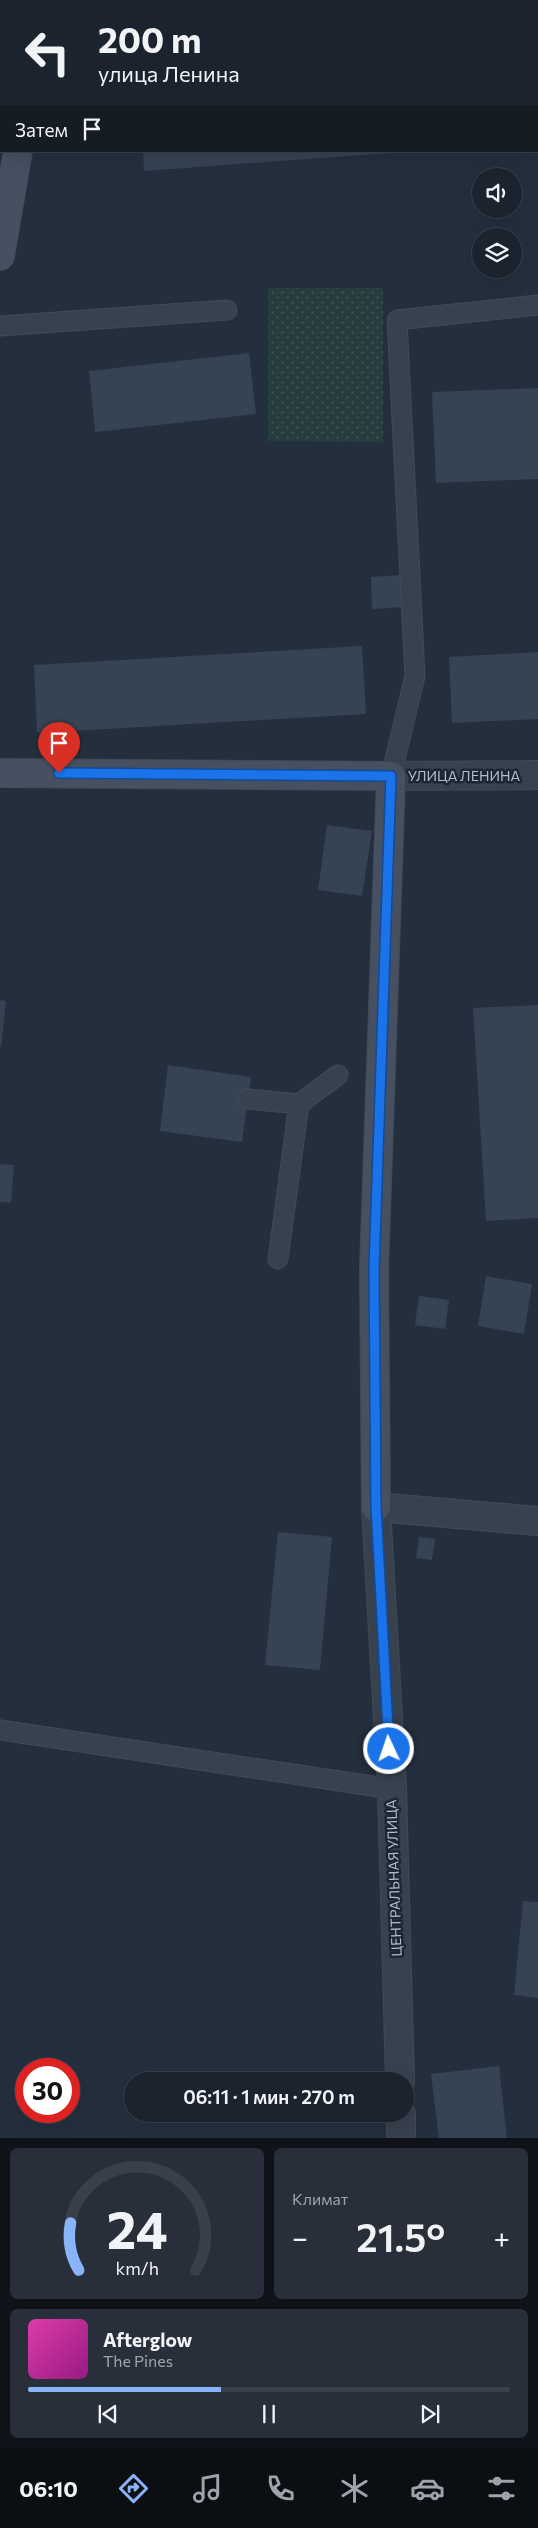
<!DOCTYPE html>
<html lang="ru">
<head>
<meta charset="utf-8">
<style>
  :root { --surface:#1b232e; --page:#282f3a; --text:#f1f3f6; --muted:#a0a4aa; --line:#39404a; --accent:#8ab4f8 }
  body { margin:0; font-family:Commissioner,sans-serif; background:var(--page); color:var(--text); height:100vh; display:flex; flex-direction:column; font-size:19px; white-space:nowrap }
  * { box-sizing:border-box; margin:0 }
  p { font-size:16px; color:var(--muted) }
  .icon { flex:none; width:28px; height:28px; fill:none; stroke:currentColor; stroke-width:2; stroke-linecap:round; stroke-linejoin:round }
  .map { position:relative; height:2138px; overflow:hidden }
  .panel { display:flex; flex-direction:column; gap:10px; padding:10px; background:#0f1319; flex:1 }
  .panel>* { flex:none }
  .banner { position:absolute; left:0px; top:0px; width:539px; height:152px; box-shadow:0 5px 20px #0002,0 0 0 1px var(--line); background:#1b232e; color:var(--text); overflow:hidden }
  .buttons { position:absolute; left:472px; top:168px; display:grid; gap:10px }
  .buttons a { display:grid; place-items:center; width:50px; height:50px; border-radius:50%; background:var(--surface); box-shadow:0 5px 20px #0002,0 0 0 1px var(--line); font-size:25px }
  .speed { position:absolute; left:15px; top:2058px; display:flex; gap:10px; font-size:25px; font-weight:700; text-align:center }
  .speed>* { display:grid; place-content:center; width:65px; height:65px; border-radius:50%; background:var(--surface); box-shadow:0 5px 20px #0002,0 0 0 1px var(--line); line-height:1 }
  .speed .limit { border:8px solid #d22; background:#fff; color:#111 }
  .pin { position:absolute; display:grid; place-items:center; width:42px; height:42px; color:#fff; margin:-51px -21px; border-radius:50% 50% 50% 0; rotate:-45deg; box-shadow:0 0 5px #0007 }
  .pin .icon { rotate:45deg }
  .me { position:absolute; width:55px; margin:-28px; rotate:357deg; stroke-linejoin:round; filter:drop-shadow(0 0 4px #0008) }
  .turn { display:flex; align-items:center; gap:18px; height:105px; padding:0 15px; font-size:22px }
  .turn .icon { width:65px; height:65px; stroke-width:2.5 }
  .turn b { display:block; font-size:35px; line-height:42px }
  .then { display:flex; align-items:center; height:48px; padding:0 15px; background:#0003; gap:10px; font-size:19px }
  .big { font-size:38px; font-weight:600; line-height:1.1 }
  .panel .card { flex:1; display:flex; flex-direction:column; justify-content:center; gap:8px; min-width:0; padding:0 18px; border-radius:8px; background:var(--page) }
  .panel .dial { align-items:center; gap:0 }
  .dial svg { height:130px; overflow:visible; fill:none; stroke:var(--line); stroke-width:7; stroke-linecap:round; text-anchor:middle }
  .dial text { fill:var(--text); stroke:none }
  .song { display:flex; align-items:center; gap:15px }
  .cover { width:60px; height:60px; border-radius:8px; background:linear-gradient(135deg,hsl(320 70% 55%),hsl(310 70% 35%)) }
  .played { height:5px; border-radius:2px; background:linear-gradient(90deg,var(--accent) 40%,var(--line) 40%) }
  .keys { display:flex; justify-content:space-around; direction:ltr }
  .heat { display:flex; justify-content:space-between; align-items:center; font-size:28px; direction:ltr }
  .panel .tiles { flex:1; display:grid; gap:10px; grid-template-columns:1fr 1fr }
  .card:last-child { grid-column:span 2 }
  .trip { position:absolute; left:124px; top:2072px; width:290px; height:50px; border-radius:25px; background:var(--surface); box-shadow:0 5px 20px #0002,0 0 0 1px var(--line); font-weight:600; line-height:50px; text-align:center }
  .tabs { display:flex; height:80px; justify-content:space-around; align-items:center; background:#0b0e12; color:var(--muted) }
  .tabs .icon { width:35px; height:35px }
  .tabs .on { color:var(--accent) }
  .tabs b { font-size:22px; color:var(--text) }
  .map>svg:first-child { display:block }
  .grass { fill:url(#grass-dots) }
  .building { fill:#364354 }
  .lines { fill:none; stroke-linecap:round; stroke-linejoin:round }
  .lane-casing { stroke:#414a57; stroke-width:21 }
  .street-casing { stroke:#414a57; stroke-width:30 }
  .secondary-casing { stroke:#414a57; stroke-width:30 }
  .lane { stroke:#38414e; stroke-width:19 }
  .street { stroke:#38414e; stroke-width:28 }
  .secondary { stroke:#465061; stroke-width:28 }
  .route-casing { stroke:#114b97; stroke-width:12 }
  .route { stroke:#1a73e8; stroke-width:9 }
  .labels { text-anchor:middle; stroke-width:5; stroke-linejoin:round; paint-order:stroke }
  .street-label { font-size:14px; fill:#b4bcc9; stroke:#1d2633 }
</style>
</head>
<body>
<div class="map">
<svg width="538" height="2138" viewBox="0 0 538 2138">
  <defs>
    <pattern id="grass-dots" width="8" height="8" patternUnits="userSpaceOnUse" patternTransform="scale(1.25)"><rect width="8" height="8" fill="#263c3f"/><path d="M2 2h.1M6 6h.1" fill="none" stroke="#435659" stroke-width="1.8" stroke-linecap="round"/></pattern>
  </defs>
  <rect width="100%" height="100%" fill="#242f3e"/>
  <path class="grass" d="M268,288H383V442L268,441Z"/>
  <path class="building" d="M143,151H389V153L144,171Z
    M249,353L256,414L95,432L89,371Z
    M538,388V479L436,483L432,392Z
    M402,575L404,607L372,609L371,577Z
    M362,646L366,714L37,733L34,665Z
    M538,652V719L452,723L449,657Z
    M327,825L372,831L362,896L318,890Z
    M0,1000L6,1001L1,1047H0Z
    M538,1005V1218L486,1221L473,1008Z
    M168,1065L251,1077L242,1142L160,1131Z
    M0,1164L14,1165L11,1203L0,1202Z
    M486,1276L532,1284L524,1334L478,1326Z
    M419,1296L449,1300L445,1329L415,1325Z
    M278,1532L332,1537L320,1670L265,1665Z
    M419,1537L435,1539L432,1560L416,1558Z
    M523,1901L538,1902V1998L514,1995Z
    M499,2066L507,2138H439L431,2074Z"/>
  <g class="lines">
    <defs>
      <path id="lane" d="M0,326L227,310
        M391,776L415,676L397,320L538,305
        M248,1099L299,1104L338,1075
        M278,1259L299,1104
        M0,1730L392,1789"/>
      <path id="street" d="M391,776L538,775
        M400,2081L392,1789L376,1507L538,1521
        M401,2114V2138"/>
      <path id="secondary" d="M43,1V0
        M0,256L18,151
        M0,773L391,776L374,1269L376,1507"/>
    </defs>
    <use href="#lane" class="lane-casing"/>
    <use href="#street" class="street-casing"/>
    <use href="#secondary" class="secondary-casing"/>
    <use href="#lane" class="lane"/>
    <use href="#street" class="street"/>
    <use href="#secondary" class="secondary"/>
  </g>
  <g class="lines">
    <defs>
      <path id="route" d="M59,773L391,776L374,1269L376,1506L389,1749"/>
    </defs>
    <use href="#route" class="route-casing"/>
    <use href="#route" class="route"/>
  </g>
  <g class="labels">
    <g class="street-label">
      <text x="464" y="781">УЛИЦА ЛЕНИНА</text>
      <text transform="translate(394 1878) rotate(-92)" y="5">ЦЕНТРАЛЬНАЯ УЛИЦА</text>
    </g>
  </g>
</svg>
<div class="buttons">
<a><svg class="icon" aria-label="sound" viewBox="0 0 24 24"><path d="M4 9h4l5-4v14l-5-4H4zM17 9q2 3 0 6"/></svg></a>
<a><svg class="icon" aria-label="layers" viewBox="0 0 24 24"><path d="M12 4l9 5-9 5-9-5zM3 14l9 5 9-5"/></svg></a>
</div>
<div class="speed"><div class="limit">30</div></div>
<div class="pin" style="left:59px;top:773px;background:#d93025"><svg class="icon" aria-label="arrive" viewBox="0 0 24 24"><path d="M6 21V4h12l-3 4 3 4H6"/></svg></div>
<svg class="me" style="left:389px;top:1749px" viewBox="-20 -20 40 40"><circle r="17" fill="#1a73e8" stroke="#fff" stroke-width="3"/><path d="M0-11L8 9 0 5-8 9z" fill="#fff"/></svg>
<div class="trip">06:11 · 1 мин · 270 m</div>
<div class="banner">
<div class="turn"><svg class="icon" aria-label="left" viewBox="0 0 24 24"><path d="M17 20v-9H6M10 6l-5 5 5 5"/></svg><div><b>200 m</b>улица Ленина</div></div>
<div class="then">Затем<svg class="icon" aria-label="arrive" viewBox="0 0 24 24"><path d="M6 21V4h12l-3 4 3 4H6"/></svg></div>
</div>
</div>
<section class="panel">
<div class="tiles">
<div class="card dial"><svg viewBox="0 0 100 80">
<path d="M14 69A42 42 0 1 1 86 69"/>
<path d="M14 69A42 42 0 0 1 9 40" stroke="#8ab4f8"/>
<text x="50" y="56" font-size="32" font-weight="700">24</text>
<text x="50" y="72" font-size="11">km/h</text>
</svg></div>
<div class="card"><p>Климат</p>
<div class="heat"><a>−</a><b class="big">21.5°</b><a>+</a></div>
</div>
<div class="card">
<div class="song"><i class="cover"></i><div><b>Afterglow</b><p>The Pines</p></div></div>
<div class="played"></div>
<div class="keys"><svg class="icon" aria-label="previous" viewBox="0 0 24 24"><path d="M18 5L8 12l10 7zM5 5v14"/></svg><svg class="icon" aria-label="pause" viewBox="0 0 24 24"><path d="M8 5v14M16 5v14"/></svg><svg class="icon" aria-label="next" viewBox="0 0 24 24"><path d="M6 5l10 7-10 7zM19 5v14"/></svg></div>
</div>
</div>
</section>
<nav class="tabs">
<b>06:10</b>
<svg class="icon on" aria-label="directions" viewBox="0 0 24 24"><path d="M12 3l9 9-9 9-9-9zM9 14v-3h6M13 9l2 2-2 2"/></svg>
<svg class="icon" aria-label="music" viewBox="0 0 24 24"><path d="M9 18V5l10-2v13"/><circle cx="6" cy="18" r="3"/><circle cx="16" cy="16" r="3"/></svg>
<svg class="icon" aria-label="phone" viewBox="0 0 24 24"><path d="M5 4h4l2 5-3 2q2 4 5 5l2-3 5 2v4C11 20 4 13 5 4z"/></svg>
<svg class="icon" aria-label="climate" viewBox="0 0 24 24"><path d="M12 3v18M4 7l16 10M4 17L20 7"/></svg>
<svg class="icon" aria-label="car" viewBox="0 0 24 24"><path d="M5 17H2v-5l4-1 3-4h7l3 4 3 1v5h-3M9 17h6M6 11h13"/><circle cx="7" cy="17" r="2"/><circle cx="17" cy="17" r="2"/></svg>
<svg class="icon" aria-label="filters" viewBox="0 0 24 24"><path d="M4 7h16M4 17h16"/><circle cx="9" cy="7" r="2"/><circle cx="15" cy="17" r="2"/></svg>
</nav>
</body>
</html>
